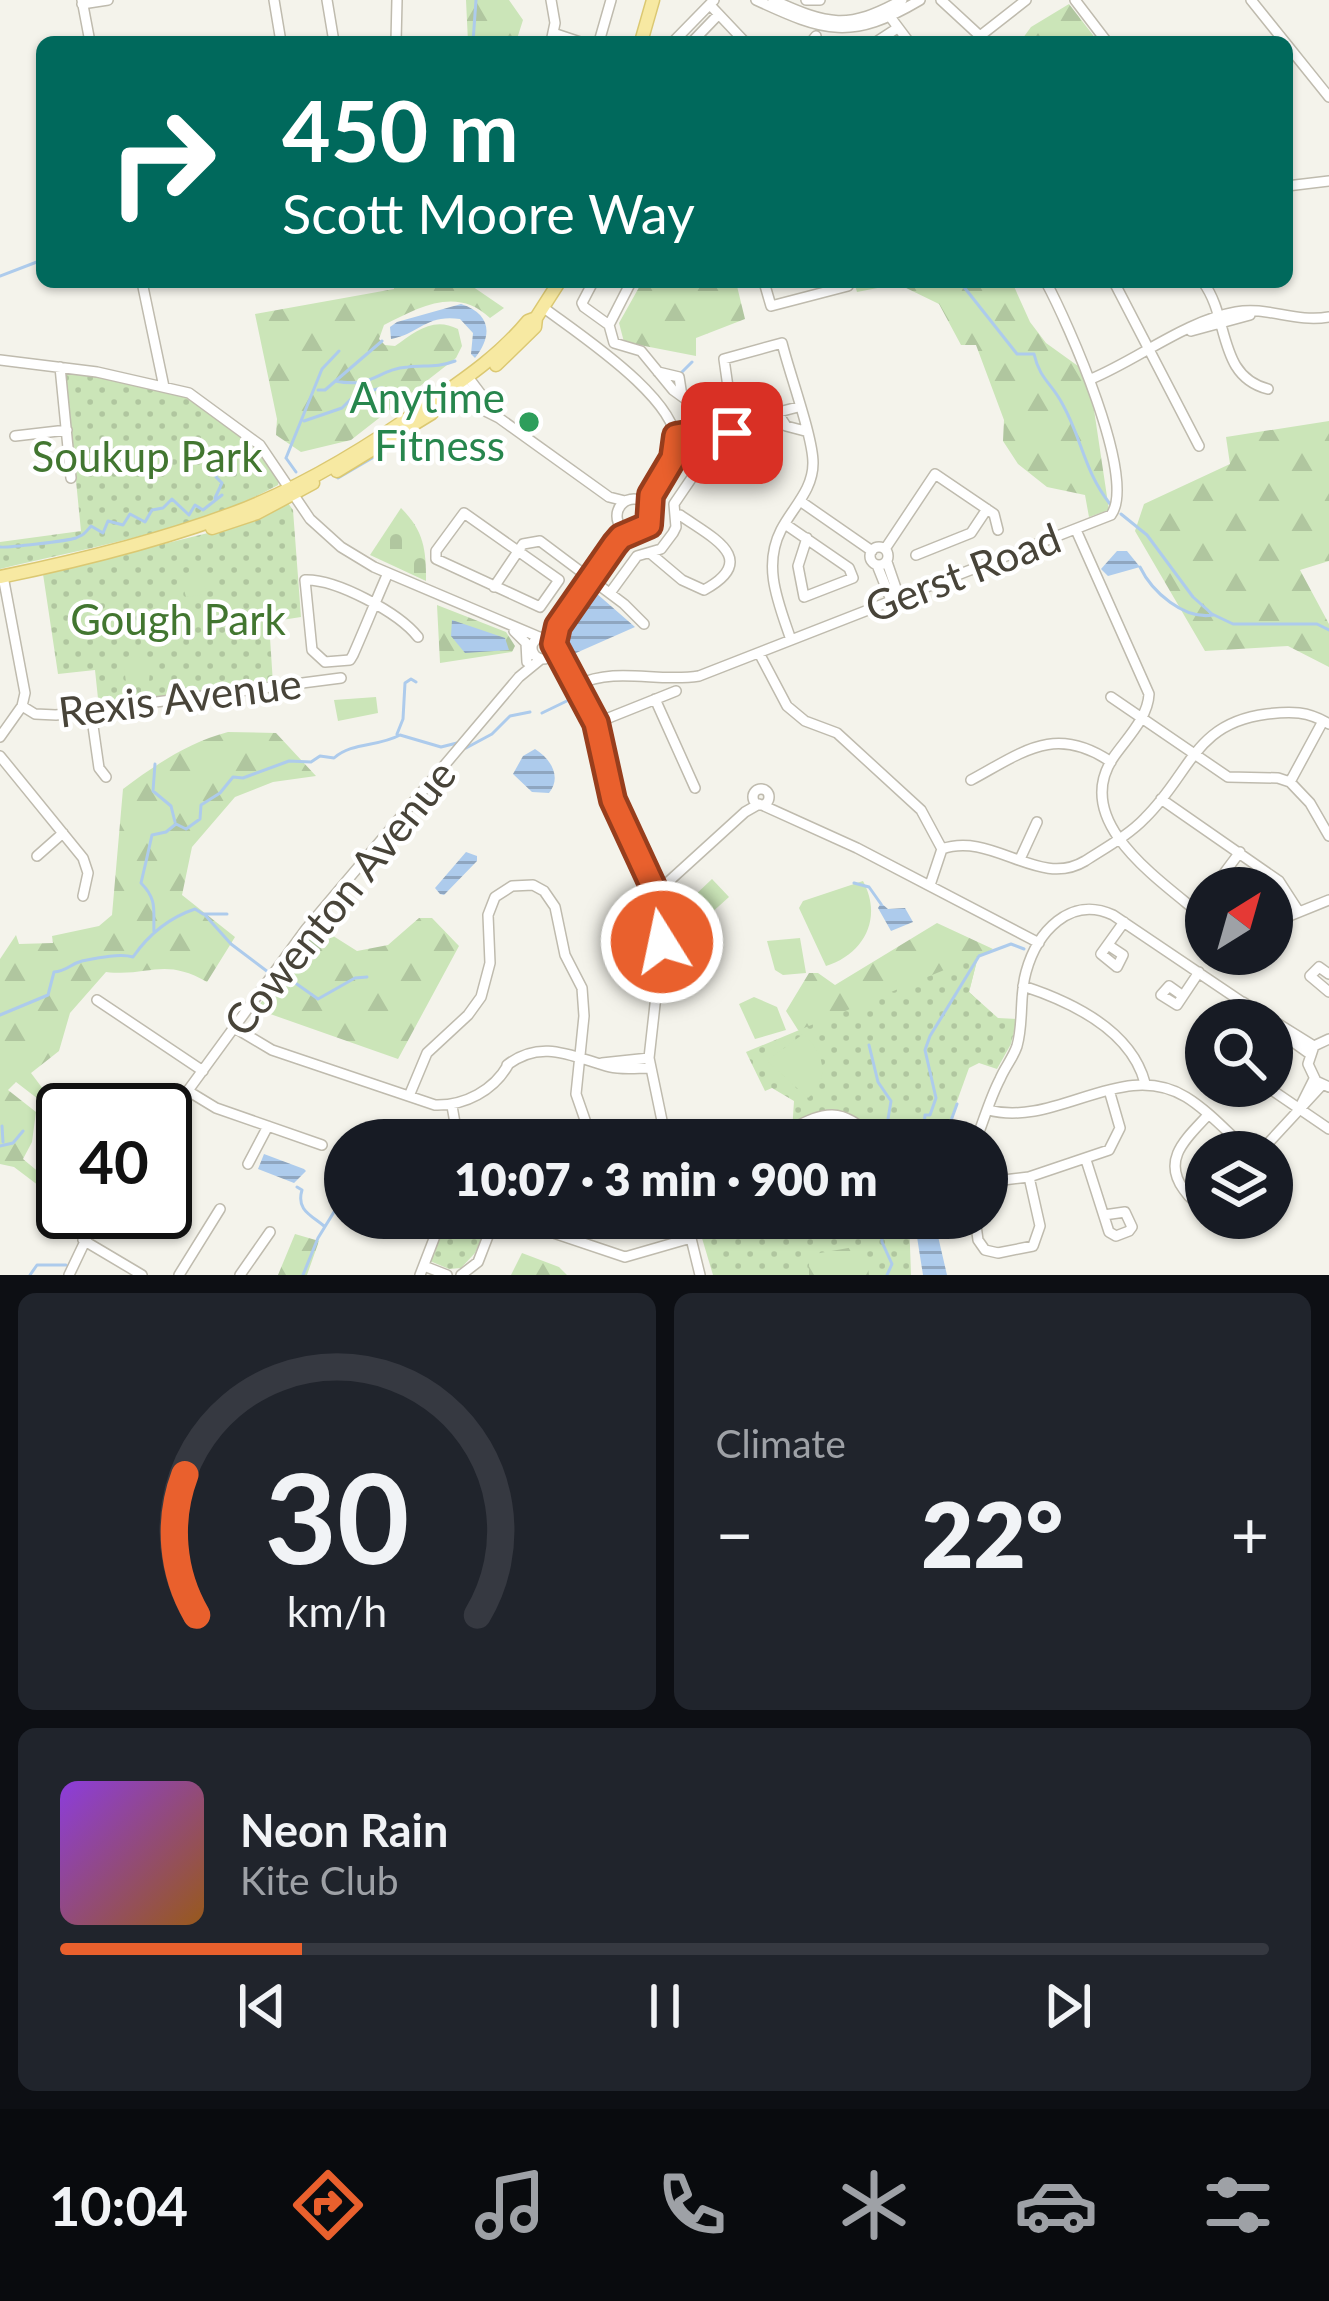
<!DOCTYPE html>
<html lang="en">
<head>
<meta charset="utf-8">
<style>
  :root { --surface:#171b24; --page:#20242c; --text:#f1f3f6; --muted:#9ea1a6; --line:#363941; --accent:#e9602d }
  body { margin:0; font-family:Lato,sans-serif; background:var(--page); color:var(--text); height:100vh; display:flex; flex-direction:column; font-size:45px; white-space:nowrap }
  * { box-sizing:border-box; margin:0 }
  p { font-size:39px; color:var(--muted) }
  .icon { flex:none; width:66px; height:66px; fill:none; stroke:currentColor; stroke-width:2; stroke-linecap:round; stroke-linejoin:round }
  .map { position:relative; height:1275px; overflow:hidden }
  .sheet { display:flex; flex-direction:column; gap:18px; padding:18px; background:#0d0f14; flex:1 }
  .sheet>* { flex:none }
  .banner { position:absolute; left:36px; top:36px; width:1257px; height:252px; border-radius:18px; box-shadow:0 3px 9px #0004; background:#00695c; color:#fff; overflow:hidden }
  .needle { width:78px; rotate:37deg }
  .tools { position:absolute; left:1185px; top:867px; display:grid; gap:24px }
  .tools a { display:grid; place-items:center; width:108px; height:108px; border-radius:50%; background:var(--surface); box-shadow:0 3px 9px #0004; font-size:60px }
  .speed { position:absolute; left:36px; top:1083px; display:flex; gap:24px; font-size:60px; font-weight:700; text-align:center }
  .speed>* { display:grid; place-content:center; width:156px; height:156px; border-radius:50%; background:var(--surface); box-shadow:0 3px 9px #0004; line-height:1 }
  .speed .limit { border:6px solid #111; border-radius:18px; background:#fff; color:#111 }
  .pin { position:absolute; display:grid; place-items:center; width:102px; height:102px; color:#fff; margin:-51px; border-radius:24px; box-shadow:0 6px 18px #0006 }
  .me { position:absolute; width:132px; margin:-66px; rotate:350deg; stroke-linejoin:round; filter:drop-shadow(0 0 9px #0008) }
  .turn { display:flex; align-items:center; gap:42px; height:252px; padding:0 48px; font-size:54px }
  .turn .icon { width:156px; height:156px; stroke-width:2.5 }
  .turn b { display:block; font-size:84px; line-height:102px }
  .big { font-size:90px; font-weight:800; line-height:1.1 }
  .sheet .widget { flex:1; display:flex; flex-direction:column; justify-content:center; gap:18px; min-width:0; padding:0 42px; border-radius:18px; background:var(--page) }
  .sheet .dial { align-items:center; gap:0 }
  .dial svg { height:312px; overflow:visible; fill:none; stroke:var(--line); stroke-width:7; stroke-linecap:round; text-anchor:middle }
  .dial text { fill:var(--text); stroke:none }
  .song { display:flex; align-items:center; gap:36px }
  .cover { width:144px; height:144px; border-radius:18px; background:linear-gradient(135deg,hsl(270 70% 55%),hsl(30 70% 35%)) }
  .played { height:12px; border-radius:6px; background:linear-gradient(90deg,var(--accent) 20%,var(--line) 20%) }
  .keys { display:flex; justify-content:space-around; direction:ltr }
  .heat { display:flex; justify-content:space-between; align-items:center; font-size:66px; direction:ltr }
  .sheet .tiles { flex:1; display:grid; gap:18px; grid-template-columns:1fr 1fr }
  .widget:last-child { grid-column:span 2 }
  .trip { position:absolute; left:324px; top:1119px; width:684px; height:120px; border-radius:60px; background:var(--surface); box-shadow:0 3px 9px #0004; font-weight:800; line-height:120px; text-align:center }
  .dock { display:flex; height:192px; justify-content:space-around; align-items:center; background:#090b0e; color:var(--muted) }
  .dock .icon { width:84px; height:84px }
  .dock .current { color:var(--accent) }
  .dock b { font-size:54px; color:var(--text) }
  .map>svg:first-child { display:block }
  .forest { fill:url(#forest-firs) }
  .cemetery { fill:url(#cemetery-stones) }
  .park { fill:url(#park-dots) }
  .garden { fill:#cbe5b8 }
  .water { fill:url(#water-rules) }
  .lines { fill:none; stroke-linecap:round; stroke-linejoin:round }
  .stream { stroke:#adcbec; stroke-width:3 }
  .minor-casing { stroke:#bfbbae; stroke-width:12 }
  .major-casing { stroke:#dbc872; stroke-width:15 }
  .minor { stroke:#fff; stroke-width:9 }
  .major { stroke:#f7e9a2; stroke-width:12 }
  .route-casing { stroke:#973e1d; stroke-width:30 }
  .route { stroke:#e9602d; stroke-width:21 }
  .leisure-dot { fill:#2e9e5b; stroke:#fff; stroke-width:4.5 }
  .labels { text-anchor:middle; stroke-width:9; stroke-linejoin:round; paint-order:stroke }
  .leisure-label { font-size:42px; fill:#27864d; stroke:#fff; text-anchor:end }
  .park-label { font-size:42px; fill:#427630; stroke:#fff }
  .street-label { font-size:42px; fill:#484439; stroke:#fff }
</style>
</head>
<body>
<div class="map">
<svg width="1329" height="1275" viewBox="0 0 1329 1275">
  <defs>
    <pattern id="forest-firs" width="22" height="20" patternUnits="userSpaceOnUse" patternTransform="scale(3)"><rect width="22" height="20" fill="#cbe5b8"/><path d="M5 1l3.5 6h-7zM16 11l3.5 6h-7z" fill="#b0c69f"/></pattern>
    <pattern id="cemetery-stones" width="16" height="16" patternUnits="userSpaceOnUse" patternTransform="scale(3)"><rect width="16" height="16" fill="#cbe5b8"/><path d="M2 7V4a2 2 0 0 1 4 0v3zM10 15v-3a2 2 0 0 1 4 0v3z" fill="#b0c69f"/></pattern>
    <pattern id="park-dots" width="8" height="8" patternUnits="userSpaceOnUse" patternTransform="scale(3)"><rect width="8" height="8" fill="#cbe5b8"/><path d="M2 2h.1M6 6h.1" fill="none" stroke="#b0c69f" stroke-width="1.8" stroke-linecap="round"/></pattern>
    <pattern id="water-rules" width="6" height="5" patternUnits="userSpaceOnUse" patternTransform="scale(3)"><rect width="6" height="5" fill="#adcbec"/><path d="M0 2.5h6" fill="none" stroke="#8fa6c0"/></pattern>
  </defs>
  <rect width="100%" height="100%" fill="#f4f3eb"/>
  <path class="forest" d="M466,0H509L523,20L516,42H468Z
    M1069,4L1096,39L1020,42L1031,27Z
    M394,282H466L504,308L490,318C457,286 419,307 384,325L379,339L385,345L395,346C415,332 433,316 458,329L462,346L456,358L351,440L301,452L276,435L277,419L255,314L394,289Z
    M642,282H736L745,319L696,338V356L624,342L619,323Z
    M854,282H1012L1030,322L1046,343L1078,366L1093,403L1109,510L1089,517L1085,495L1047,487L1018,464L1003,441L1004,420L976,345H961L939,304L898,284L857,292Z
    M1329,421V561L1300,570L1329,624V667L1288,646L1205,651L1135,531L1144,504L1230,464L1226,437Z
    M437,605L506,632L515,646L512,652L440,663Z
    M228,732L276,733L316,776L273,782L235,797L192,847L182,895L235,937L207,982C163,957 150,977 106,972L70,1013L59,1051L31,1073L43,1089L51,1109L16,1082L8,1090L36,1112L32,1142L23,1159L59,1189L63,1186V1200L55,1198L14,1167L0,1164V959L16,935L19,944L53,943L52,936L99,926L112,915L123,789C155,765 189,742 228,732Z
    M419,918H432L459,946L398,1059L256,1009L319,927L357,951L388,945Z
    M937,923L993,949L978,957L969,992L991,1013L818,1046L798,1030L786,1011L809,973H818L835,985Z
    M903,1218L891,1275H766L759,1250Z
    M295,1234L319,1241L307,1275H278Z
    M522,1253L559,1267L567,1275H511Z"/>
  <path class="cemetery" d="M401,508C424,531 426,549 426,581L370,555Z"/>
  <path class="park" d="M65,370L190,397L253,442L279,480L278,485C194,531 93,546 0,569V542L81,531Z
    M288,503L293,510L301,617L269,622L273,684L99,708L95,670L58,674L43,574L228,528Z
    M978,956L969,992L998,1018L1017,1019L1011,1044L997,1069L979,1063L969,1068L943,1140H783L792,1132L794,1101L772,1088L765,1091L746,1052Z
    M447,1218H490L475,1253L461,1268L449,1269L430,1261Z
    M696,1218H909L911,1275H869L865,1245L809,1255V1275H713Z"/>
  <path class="garden" d="M200,570L207,594L186,597L180,576Z
    M135,656L145,660L150,670L149,682H126L123,660Z
    M376,697L378,713L338,721L334,700Z
    M712,879L729,897L709,915L693,897Z
    M863,881C883,918 864,954 826,966L799,908L803,901Z
    M800,938L806,973L783,975L775,970L767,941Z
    M754,997L777,1007L786,1030L755,1039L739,1004Z
    M803,1034C824,1051 831,1079 808,1098L767,1061Z"/>
  <path class="water" d="M461,304C491,314 493,335 475,358L471,354L473,333L460,319C426,314 419,334 391,339L390,327L397,322Z
    M1117,551H1127L1140,567L1108,576L1101,569Z
    M596,593L635,627L576,653L563,651L561,637L590,596Z
    M452,620L505,638L509,650L465,653L451,636Z
    M535,749C551,759 562,777 549,793L532,792L513,774L523,756Z
    M466,852L477,856V861L444,895L440,894L435,888Z
    M881,903L888,909L905,908L913,922L891,931L878,908Z
    M264,1154L304,1169L306,1171L294,1183L258,1169Z
    M914,1218L934,1219L947,1275H923Z"/>
  <g class="lines">
    <path class="stream" d="M473,42L476,0
      M0,276L42,260
      M960,282L1017,354H1034C1040,380 1052,383 1063,405C1082,439 1084,471 1110,504
      M681,373L692,362
      M335,381C374,389 377,369 408,367C425,365 437,368 455,361
      M318,390H325L382,341
      M304,421L342,408L356,394L382,388
      M286,458L322,369L339,351
      M286,458L296,472
      M338,478L379,454
      M215,498L222,483L216,477L222,455H248
      M1121,514L1147,535L1193,597L1212,614L1233,624H1317L1329,630
      M0,547C6,548 67,541 76,538C85,534 84,534 91,526L103,533L108,521L123,525L130,514L145,522L152,510L163,508L172,499L189,515L195,505L203,510L222,495
      M1140,567C1152,592 1184,620 1213,615
      M542,713L573,698L579,699
      M397,734L403,719L405,683L411,679L416,682
      M466,748L492,734L510,716L530,712
      M155,764L153,791L171,806L175,822
      M854,883L869,887L881,904
      M205,915L231,944L268,972
      M154,933C153,911 158,900 141,883C145,866 148,853 152,835L166,832L176,824L186,829L200,819L201,805L220,793L233,777L243,778L289,761L311,762L320,756L334,758C352,742 378,747 400,735L441,747L457,743
      M276,976L284,975L318,999L355,978L367,977
      M0,1015L48,995L54,972C67,971 70,964 82,961C97,958 120,953 133,957C149,934 168,918 195,909L203,914H227
      M869,1045L878,1082L891,1101L887,1125L894,1140
      M2,1126L3,1142
      M833,1133L838,1140
      M917,1140L923,1136L925,1115H930L936,1098L925,1050L930,1036L979,956L1011,944L1024,949
      M944,1140L957,1104
      M0,1146L13,1143L23,1131
      M297,1187L302,1190C296,1210 311,1215 324,1226
      M881,1218L882,1242L892,1264L887,1275
      M30,1275L37,1265H66
      M303,1275L318,1238L345,1194"/>
    <defs>
      <path id="minor" d="M82,0L90,42
        M274,0L281,42
        M327,0L334,42
        M551,0L555,23L551,42
        M756,0C825,32 851,41 920,0
        M773,0C828,25 848,30 902,0
        M806,0H820
        M941,0L980,36L1026,0
        M1075,0L1107,42
        M1251,0L1329,97
        M82,4L108,0
        M710,5L745,42
        M888,14L909,42
        M553,33L580,42
        M396,42L397,0
        M599,42L611,0
        M673,42L714,0
        M692,42L718,15
        M811,42L816,36
        M876,42L896,29
        M1287,186L1329,181
        M142,282L164,387
        M593,282L582,303L584,307L609,325L614,343L641,351L673,390L702,411L708,454L674,504L676,527L673,533L661,549L637,556L610,593
        M764,282L771,306L848,286
        M1114,282L1199,446
        M1203,282C1230,318 1217,376 1268,389
        M544,308C577,333 682,401 676,447C673,470 653,484 649,507
        M609,325L631,282
        M1191,331L1250,315
        M0,360L97,372L189,393L260,445L310,519L341,547L374,567L539,637
        M60,367L71,478
        M658,372L679,377L682,396
        M468,377L499,418
        M1091,379C1139,359 1185,321 1236,312C1267,306 1295,323 1329,317
        M460,382L483,410L499,418L609,497L625,501
        M777,412L786,426L805,431
        M716 427a9 9 0 1 1 18 0a9 9 0 1 1-18 0Z
        M726,418L729,394L724,359L782,343C789,372 813,437 813,463C813,490 793,507 781,530C762,567 779,604 791,640
        M733,424L798,407
        M15,436L67,430
        M676,436L712,430
        M617 516a17 17 0 1 1 34 0a17 17 0 1 1-34 0Z
        M800,501L872,551
        M464,513L559,580L540,607L436,559V551Z
        M785,524L849,568L853,578L804,597L798,566L807,538
        M1076,530L1149,694C1148,718 1126,739 1113,758C1070,823 1163,882 1206,919
        M870 556a9 9 0 1 1 18 0a9 9 0 1 1-18 0Z
        M885,549L935,474L994,514L998,530
        M650,553L682,580L704,590C761,559 711,537 680,515L676,516
        M916,555L971,533L987,509
        M887,562L899,597
        M877,565L891,600
        M388,573C376,600 365,628 353,655L350,660L325,662L312,650L305,580C337,579 399,613 418,637
        M494,587L523,544L540,541L624,604L644,624
        M514,631L526,643L527,662
        M545,636C577,613 597,543 633,533
        M532 648a11 11 0 1 1 22 0a11 11 0 1 1-22 0Z
        M555,649L591,709L613,800L658,902L662,942L649,1058L666,1140
        M759,653L787,706L805,721L837,733L921,810L942,849
        M577,685C617,666 657,683 699,676L1111,515C1138,479 1067,321 1046,282
        M1111,697L1228,777L1278,778L1290,782L1310,803L1329,836
        M655,699L695,788
        M22,706L35,714L56,715L341,678
        M91,712L99,768L106,777
        M596,723L676,691
        M0,737L22,706L25,693L3,576
        M0,756L83,858L88,873L83,896
        M971,780C1023,752 1055,724 1111,762
        M1290,782L1323,721
        M753 797a8 8 0 1 1 16 0a8 8 0 1 1-16 0Z
        M1161,799L1279,881L1299,912
        M762,805L857,848L1039,943
        M37,856L63,833
        M1020,859L1037,822
        M930,885L942,849C992,831 1039,889 1085,861C1105,848 1129,835 1145,818C1191,773 1194,723 1267,714C1291,711 1308,711 1329,724
        M1213,888L1240,852
        M656,893L745,812L759,804
        M1272,923L1329,900
        M1108,945L1123,955L1117,967L1101,954L1124,922
        M1329,974L1319,967L1310,976L1329,992
        M1023,986C1072,1002 1131,1030 1145,1083
        M1183,996L1169,986L1161,995L1177,1005L1199,972
        M97,1000L203,1071
        M1243,1002L1314,1046
        M1229,1020L1242,1002
        M1272,1027L1310,1054
        M235,1028L272,1050L435,1105C465,1106 494,1090 508,1065
        M1329,1039L1314,1046L1308,1064L1316,1081L1329,1087
        M602,1063L649,1058
        M507,1065C542,1038 573,1057 610,1067C622,1070 638,1068 650,1068
        M1266,1086L1329,1129
        M188,1091L216,1108L322,1145
        M409,1096L427,1053L468,1015L481,997L490,963L488,915L495,897L512,886L533,885L544,891L555,907L565,955L582,988L584,1016L576,1094L592,1140
        M452,1106L458,1140
        M1299,1109L1314,1079
        M988,1110C1057,1128 1122,1058 1186,1097C1209,1111 1229,1134 1249,1152
        M165,1122L306,929L519,677L541,659
        M554,1140L559,1134L585,1124
        M766,1140C811,1124 831,1093 875,1140
        M976,1140C984,1120 990,1098 1000,1079C1005,1067 1013,1058 1017,1046C1024,1021 1019,996 1026,972C1037,932 1070,895 1113,915L1242,1002L1262,1020
        M1260,1152L1322,1085
        M1086,1160L1109,1232L1116,1236L1129,1231L1132,1227L1125,1212L1104,1215
        M248,1164L268,1126
        M987,1182L1029,1177L1109,1150L1120,1128L1109,1090
        M1206,1208C1196,1204 1190,1199 1184,1190C1161,1159 1187,1138 1208,1115
        M509,1218L625,1257L691,1238
        M686,1218L700,1275
        M975,1218L978,1240L985,1250L998,1253L1033,1246L1040,1226L1029,1177
        M83,1240L142,1275
        M424,1266L447,1275
        M69,1275L99,1212
        M179,1275L220,1209
        M240,1275L270,1232
        M420,1275L442,1218
        M461,1275L478,1262L495,1218"/>
      <path id="major" d="M641,42L653,0
        M496,365L535,327L536,318L559,282
        M337,471L432,413
        M212,528L257,513L313,483
        M0,577C83,560 168,539 247,508C311,482 374,443 430,403C466,378 500,355 528,321L536,318"/>
    </defs>
    <use href="#minor" class="minor-casing"/>
    <use href="#major" class="major-casing"/>
    <use href="#minor" class="minor"/>
    <use href="#major" class="major"/>
  </g>
  <g class="lines">
    <defs>
      <path id="route" d="M662,942L656,893L613,800L596,723L554,644L558,626L615,544L621,537L649,525L651,495L673,458L676,436L716,429L724,437L732,433"/>
    </defs>
    <use href="#route" class="route-casing"/>
    <use href="#route" class="route"/>
  </g>
  <circle class="leisure-dot" cx="529" cy="422" r="12"/>
  <g class="labels">
    <g class="leisure-label">
      <text x="505" y="413">Anytime<tspan x="505" dy="48">Fitness</tspan></text>
    </g>
    <g class="park-label">
      <text x="147" y="472">Soukup Park</text>
      <text x="178" y="635">Gough Park</text>
    </g>
    <g class="street-label">
      <text transform="translate(963 573) rotate(-21)" y="15">Gerst Road</text>
      <text transform="translate(180 698) rotate(-7)" y="15">Rexis Avenue</text>
      <text transform="translate(340 898) rotate(-51)" y="15">Cowenton Avenue</text>
    </g>
  </g>
</svg>
<div class="tools">
<a><svg class="needle" viewBox="-14 -14 28 28"><path d="M0-13l5 13h-10z" fill="#e53935"/><path d="M0 13l5-13h-10z" fill="#9ea1a6"/></svg></a>
<a><svg class="icon" aria-label="search" viewBox="0 0 24 24"><circle cx="10" cy="10" r="6"/><path d="M15 15l6 6"/></svg></a>
<a><svg class="icon" aria-label="layers" viewBox="0 0 24 24"><path d="M12 4l9 5-9 5-9-5zM3 14l9 5 9-5"/></svg></a>
</div>
<div class="speed"><div class="limit">40</div></div>
<div class="pin" style="left:732px;top:433px;background:#d93025"><svg class="icon" aria-label="arrive" viewBox="0 0 24 24"><path d="M6 21V4h12l-3 4 3 4H6"/></svg></div>
<svg class="me" style="left:662px;top:942px" viewBox="-20 -20 40 40"><circle r="17" fill="#e9602d" stroke="#fff" stroke-width="3"/><path d="M0-11L8 9 0 5-8 9z" fill="#fff"/></svg>
<div class="trip">10:07 · 3 min · 900 m</div>
<div class="banner">
<div class="turn"><svg class="icon" aria-label="right" viewBox="0 0 24 24"><path d="M7 20v-9h11M14 6l5 5-5 5"/></svg><div><b>450 m</b>Scott Moore Way</div></div>
</div>
</div>
<section class="sheet">
<div class="tiles">
<div class="widget dial"><svg viewBox="0 0 100 80">
<path d="M14 69A42 42 0 1 1 86 69"/>
<path d="M14 69A42 42 0 0 1 11 33" stroke="#e9602d"/>
<text x="50" y="56" font-size="32" font-weight="700">30</text>
<text x="50" y="72" font-size="11">km/h</text>
</svg></div>
<div class="widget"><p>Climate</p>
<div class="heat"><a>−</a><b class="big">22°</b><a>+</a></div>
</div>
<div class="widget">
<div class="song"><i class="cover"></i><div><b>Neon Rain</b><p>Kite Club</p></div></div>
<div class="played"></div>
<div class="keys"><svg class="icon" aria-label="previous" viewBox="0 0 24 24"><path d="M18 5L8 12l10 7zM5 5v14"/></svg><svg class="icon" aria-label="pause" viewBox="0 0 24 24"><path d="M8 5v14M16 5v14"/></svg><svg class="icon" aria-label="next" viewBox="0 0 24 24"><path d="M6 5l10 7-10 7zM19 5v14"/></svg></div>
</div>
</div>
</section>
<nav class="dock">
<b>10:04</b>
<svg class="icon current" aria-label="directions" viewBox="0 0 24 24"><path d="M12 3l9 9-9 9-9-9zM9 14v-3h6M13 9l2 2-2 2"/></svg>
<svg class="icon" aria-label="music" viewBox="0 0 24 24"><path d="M9 18V5l10-2v13"/><circle cx="6" cy="18" r="3"/><circle cx="16" cy="16" r="3"/></svg>
<svg class="icon" aria-label="phone" viewBox="0 0 24 24"><path d="M5 4h4l2 5-3 2q2 4 5 5l2-3 5 2v4C11 20 4 13 5 4z"/></svg>
<svg class="icon" aria-label="climate" viewBox="0 0 24 24"><path d="M12 3v18M4 7l16 10M4 17L20 7"/></svg>
<svg class="icon" aria-label="car" viewBox="0 0 24 24"><path d="M5 17H2v-5l4-1 3-4h7l3 4 3 1v5h-3M9 17h6M6 11h13"/><circle cx="7" cy="17" r="2"/><circle cx="17" cy="17" r="2"/></svg>
<svg class="icon" aria-label="filters" viewBox="0 0 24 24"><path d="M4 7h16M4 17h16"/><circle cx="9" cy="7" r="2"/><circle cx="15" cy="17" r="2"/></svg>
</nav>
</body>
</html>
